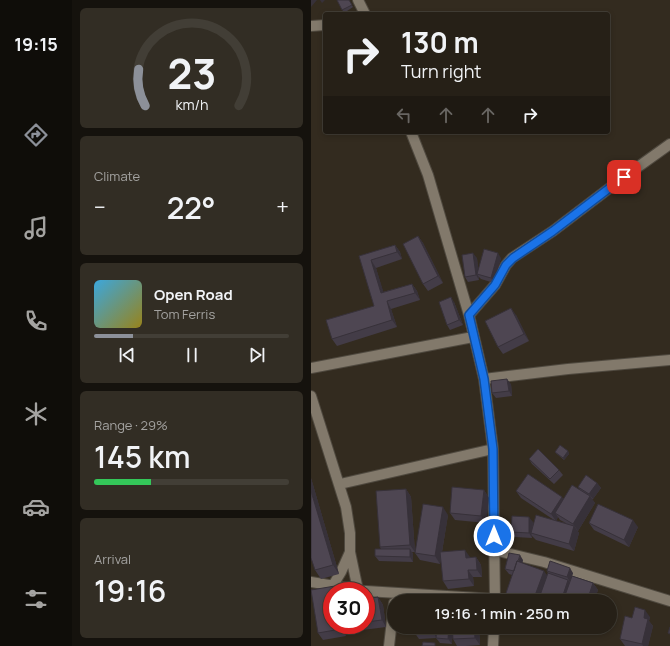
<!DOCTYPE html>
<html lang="en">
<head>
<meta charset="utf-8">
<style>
  :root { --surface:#262017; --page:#322d24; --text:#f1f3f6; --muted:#a4a3a1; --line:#423e36; --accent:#8c9099 }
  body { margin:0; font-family:Manrope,sans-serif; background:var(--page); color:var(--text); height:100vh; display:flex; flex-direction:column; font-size:15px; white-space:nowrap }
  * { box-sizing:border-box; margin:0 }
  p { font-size:13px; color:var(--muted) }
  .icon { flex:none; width:22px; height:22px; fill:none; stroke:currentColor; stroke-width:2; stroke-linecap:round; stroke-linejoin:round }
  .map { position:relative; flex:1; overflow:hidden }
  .details { display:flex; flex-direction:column; gap:8px; padding:8px; background:#15120d; width:239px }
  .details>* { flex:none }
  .hud { position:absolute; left:12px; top:12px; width:287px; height:122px; border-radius:4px; box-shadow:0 2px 6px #0003,0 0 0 1px var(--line); background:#262017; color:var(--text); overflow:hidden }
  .speed { position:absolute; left:12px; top:582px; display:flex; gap:8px; font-size:20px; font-weight:700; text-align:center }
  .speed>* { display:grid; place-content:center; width:52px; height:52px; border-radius:50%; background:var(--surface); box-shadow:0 2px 6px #0003,0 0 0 1px var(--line); line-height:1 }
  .speed .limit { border:6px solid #d22; background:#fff; color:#111 }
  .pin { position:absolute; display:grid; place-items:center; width:34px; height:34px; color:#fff; margin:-17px; border-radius:8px; box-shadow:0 2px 6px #0006 }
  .me { position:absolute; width:44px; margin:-22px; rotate:0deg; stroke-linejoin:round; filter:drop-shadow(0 0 3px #0008) }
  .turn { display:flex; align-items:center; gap:14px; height:84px; padding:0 12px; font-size:18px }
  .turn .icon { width:52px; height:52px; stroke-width:2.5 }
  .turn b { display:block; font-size:28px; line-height:34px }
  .lanes { display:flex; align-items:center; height:38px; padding:0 12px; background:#0003; justify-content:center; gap:20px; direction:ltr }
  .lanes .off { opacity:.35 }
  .big { font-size:30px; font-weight:600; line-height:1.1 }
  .details .tile { flex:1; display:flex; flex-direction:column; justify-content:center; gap:6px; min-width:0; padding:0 14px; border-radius:6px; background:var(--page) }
  .details .dial { align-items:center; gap:0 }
  .dial svg { height:104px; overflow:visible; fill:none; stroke:var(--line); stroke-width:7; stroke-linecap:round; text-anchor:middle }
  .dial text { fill:var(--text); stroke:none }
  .song { display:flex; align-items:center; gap:12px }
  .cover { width:48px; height:48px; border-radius:6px; background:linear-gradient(135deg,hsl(200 70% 55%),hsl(50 70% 35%)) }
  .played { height:4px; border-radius:2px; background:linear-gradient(90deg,var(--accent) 20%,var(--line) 20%) }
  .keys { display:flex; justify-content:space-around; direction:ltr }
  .heat { display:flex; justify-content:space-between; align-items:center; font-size:22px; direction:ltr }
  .charge { height:6px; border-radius:3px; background:linear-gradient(90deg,#34c759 29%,var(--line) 0) }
  .trip { position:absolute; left:76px; top:594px; width:230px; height:40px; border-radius:20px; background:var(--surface); box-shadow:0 2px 6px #0003,0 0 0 1px var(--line); font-weight:600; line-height:40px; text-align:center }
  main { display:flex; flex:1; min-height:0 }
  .tab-bar { display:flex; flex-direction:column; width:72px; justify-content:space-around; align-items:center; background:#0f0d09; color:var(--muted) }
  .tab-bar .icon { width:28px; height:28px }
  .tab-bar .on { color:var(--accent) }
  .tab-bar b { font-size:18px; color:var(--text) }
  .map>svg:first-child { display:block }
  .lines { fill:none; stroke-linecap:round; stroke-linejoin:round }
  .minor-casing { stroke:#4f493f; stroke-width:12 }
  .minor { stroke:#82796b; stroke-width:10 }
  .wall { fill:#433c47; fill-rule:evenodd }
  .shaded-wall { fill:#373139 }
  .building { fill:#4e4652; stroke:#373139 }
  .route-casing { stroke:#114b97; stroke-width:10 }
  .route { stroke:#1a73e8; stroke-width:7 }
</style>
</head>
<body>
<main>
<nav class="tab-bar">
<b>19:15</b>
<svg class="icon on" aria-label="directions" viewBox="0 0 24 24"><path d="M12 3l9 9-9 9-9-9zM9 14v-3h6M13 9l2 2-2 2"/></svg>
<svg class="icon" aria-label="music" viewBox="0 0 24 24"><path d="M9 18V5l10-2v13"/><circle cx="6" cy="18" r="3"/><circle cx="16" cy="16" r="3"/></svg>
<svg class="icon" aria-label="phone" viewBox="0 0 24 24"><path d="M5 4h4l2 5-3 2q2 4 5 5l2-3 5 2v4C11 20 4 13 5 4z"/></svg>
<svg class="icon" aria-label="climate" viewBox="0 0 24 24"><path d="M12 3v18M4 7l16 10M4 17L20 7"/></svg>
<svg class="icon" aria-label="car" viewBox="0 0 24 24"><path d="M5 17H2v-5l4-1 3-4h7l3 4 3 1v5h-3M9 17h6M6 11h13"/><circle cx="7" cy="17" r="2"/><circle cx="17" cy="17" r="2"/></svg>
<svg class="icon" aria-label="filters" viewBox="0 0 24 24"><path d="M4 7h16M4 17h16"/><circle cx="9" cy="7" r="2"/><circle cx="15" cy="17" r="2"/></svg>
</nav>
<section class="details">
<div class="tile dial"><svg viewBox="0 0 100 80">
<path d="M14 69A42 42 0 1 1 86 69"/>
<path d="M14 69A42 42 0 0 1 9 41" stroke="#8c9099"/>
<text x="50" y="56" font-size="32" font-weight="700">23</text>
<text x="50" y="72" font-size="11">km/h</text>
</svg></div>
<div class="tile"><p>Climate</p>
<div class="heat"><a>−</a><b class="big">22°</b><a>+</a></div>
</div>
<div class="tile">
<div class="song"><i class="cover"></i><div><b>Open Road</b><p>Tom Ferris</p></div></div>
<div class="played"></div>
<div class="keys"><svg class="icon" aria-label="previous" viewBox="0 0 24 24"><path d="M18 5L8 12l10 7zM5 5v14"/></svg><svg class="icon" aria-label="pause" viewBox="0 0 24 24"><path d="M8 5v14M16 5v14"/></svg><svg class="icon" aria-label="next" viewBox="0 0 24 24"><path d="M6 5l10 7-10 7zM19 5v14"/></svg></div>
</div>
<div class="tile"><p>Range · 29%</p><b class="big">145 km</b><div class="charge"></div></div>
<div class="tile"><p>Arrival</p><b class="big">19:16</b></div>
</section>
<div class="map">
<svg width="359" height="646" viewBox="0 0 359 646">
  <rect width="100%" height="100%" fill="#332b1f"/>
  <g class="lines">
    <defs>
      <path id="minor" d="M47,0L54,14
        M0,26L14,25
        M100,132L117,175L158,315L173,379L182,449L184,601
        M158,315L184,285L195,265L201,258L242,231L313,177L359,144
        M0,368L162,337
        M173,379L257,369L359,360
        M0,396L35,507L39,533V552L47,590
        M29,484L182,449
        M183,550L233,562L359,601
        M0,582L53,591
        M21,587L30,572L39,552
        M55,591L184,599
        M78,646L83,603
        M182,646L183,627"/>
    </defs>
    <use href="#minor" class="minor-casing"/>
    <use href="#minor" class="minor"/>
  </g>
  <path class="wall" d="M26,0H38L42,7L33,13Z
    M107,236L112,243L132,283L117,291L112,284Z
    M84,245L89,252L91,259L65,268L72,292L101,284L106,291L109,300L80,309L86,327L26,346L21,339L63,306L48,256Z
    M166,258L167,270L190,258L183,283L170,279L168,277V280L157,282L154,277Z
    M143,302L152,325L139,330L136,325Z
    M205,315L218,341L192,354L187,347Z
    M200,384L201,396L185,398L181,393Z
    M257,451L258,454L253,460L246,454L244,452Z
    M218,459L248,470L252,475L243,484L221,464Z
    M0,478L28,574L10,579L4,570Z
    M286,483L290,488L282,499H281L284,503L267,531L266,530L268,533L263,551L225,540L221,536V538L204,537L200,532L222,522V526L243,520L210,498L205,491L252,499L269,489L267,487ZM247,517L249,520L255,523L245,521Z
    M95,489L100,497L104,552H101L102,554V562L68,561L64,556L70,549L69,547Z
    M173,490L178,498L175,523L144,520L139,513Z
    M137,515L131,552L159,557V558L165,557L170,565L171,577H162L163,586L137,589L132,581L130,559L129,564L109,560L104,553Z
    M278,523L327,527L318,547L283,530Z
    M212,560L211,563L236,575L237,573L236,571L262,573L261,576L282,583L287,590L283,601H194L193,599L201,575L198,574L194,569Z
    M67,597L72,605L75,627L44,631L40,625H55V599Z
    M339,617L338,621L342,626L337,646H314L309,639L321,618Z
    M34,625L35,636L12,640L7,633Z
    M103,627H125L126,632V627H168L169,645L155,646H146L142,639L141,635V644L129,643L125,638L108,639L103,632Z"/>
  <path class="shaded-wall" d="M0,0H6L0,7Z
    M9,0H14L11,3Z
    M107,236L112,243L132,283L127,276Z
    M84,245L89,252L91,259L86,252Z
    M162,253L166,258L168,275L166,274L168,277V280L165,275Z
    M187,253L190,258L183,283L180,278Z
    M60,260L65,268L75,300L70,293Z
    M101,284L106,291L109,300L104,293Z
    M140,297L143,302L152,325L148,320Z
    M76,301L80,309L86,327L81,320Z
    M200,308L205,315L218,341L213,334Z
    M196,379L200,384L201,396L198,391Z
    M257,451L258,454L253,460L252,458Z
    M0,478L28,574L22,565L0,491Z
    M286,483L290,488L282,499L278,494Z
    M95,489L100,497L104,552L99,545Z
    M173,490L178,498L175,523L170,516Z
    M279,496L284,503L267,531L262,524Z
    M251,497L256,504L244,513L247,517L245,521L240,514Z
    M132,507L137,515L129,564L124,556Z
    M218,517L222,522L221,534L220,533L221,536V538L218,533Z
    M322,520L327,527L318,547L313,540Z
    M263,526L268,533L263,551L258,544Z
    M99,549L102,554V562L99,557Z
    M154,550L159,557L160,566L155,558Z
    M209,555L212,560L208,577L204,572Z
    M165,557L170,565L171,577L166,570Z
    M259,568L262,573L259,582L256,577Z
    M157,570L162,577L163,586L158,579Z
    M233,571L238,578L230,601H222Z
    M257,580L262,587L257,601H250Z
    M282,583L287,590L283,601H276Z
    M24,586L28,591H25Z
    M117,594L122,601H118Z
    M67,597L72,605L75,627L71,620Z
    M334,610L339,617L338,621L342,626L337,646H332L331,644L333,618Z
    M30,625H34L35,636L30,629Z
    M121,627H125L126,638L121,631Z
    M138,627H142L141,644L137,639Z
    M163,627H168L169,645L164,638Z"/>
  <path class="building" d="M26,0H38L41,5L31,10Z
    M107,236L127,276L112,284L92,244Z
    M84,245L86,252L60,260L70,293L101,284L104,293L76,301L81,320L21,339L15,320L63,306L48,256Z
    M173,249L187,253L180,278L166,274Z
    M162,253L165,275L154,277L151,255Z
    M140,297L148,320L136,325L128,302Z
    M200,308L213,334L187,347L174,321Z
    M196,379L198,391L181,393L180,381Z
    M249,445L257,451L252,458L244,452Z
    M227,449L248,470L239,479L218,459Z
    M217,474L251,497L240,514L205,491Z
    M275,475L286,483L278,494L267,487Z
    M261,485L279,496L262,524L244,513Z
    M141,487L173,490L170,516L139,513Z
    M95,489L99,545L69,547L65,491Z
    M0,491L22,565L4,570L0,558Z
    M112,504L132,507L124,556L104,553Z
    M287,504L322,520L313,540L278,523Z
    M225,515L263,526L258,544L220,533Z
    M201,516L218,517V533L200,532Z
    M64,549H99V557L64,556Z
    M154,550L155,558L165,557L166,570H157L158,579L132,581L129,552Z
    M198,553L209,555L207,561H206L203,571L194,569Z
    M206,561L233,571L222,601H199L193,599Z
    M239,561L259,568L256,577L236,571Z
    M237,573L257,580L250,601H227Z
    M261,576L282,583L276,601H252Z
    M24,586L25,591H21V625H30V629L7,633L0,590Z
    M117,594L118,601H100L99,596Z
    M67,597L71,620L55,622V599Z
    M162,599V601H139V600Z
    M324,607L334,610L333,618L337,619L331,644L309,639L314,616L321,618Z
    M103,627H121V631L103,632Z
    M126,627H138L137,639L125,638Z
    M141,627H163L164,638L142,639Z
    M359,627V634L357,633Z
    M112,642L124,643V646H111Z"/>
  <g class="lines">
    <defs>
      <path id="route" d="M183,536L182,449L173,379L158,315L184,285L195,265L202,258L242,231L313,177"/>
    </defs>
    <use href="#route" class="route-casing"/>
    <use href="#route" class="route"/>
  </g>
</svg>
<div class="speed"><div class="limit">30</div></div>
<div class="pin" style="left:313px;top:177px;background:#d93025"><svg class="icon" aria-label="arrive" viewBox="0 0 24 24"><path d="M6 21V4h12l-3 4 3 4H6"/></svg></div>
<svg class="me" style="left:183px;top:536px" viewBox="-20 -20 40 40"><circle r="17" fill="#1a73e8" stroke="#fff" stroke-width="3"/><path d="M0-11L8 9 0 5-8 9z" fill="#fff"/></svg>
<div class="trip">19:16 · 1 min · 250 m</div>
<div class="hud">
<div class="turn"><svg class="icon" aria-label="right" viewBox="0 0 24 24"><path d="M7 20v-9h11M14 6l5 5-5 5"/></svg><div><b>130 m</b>Turn right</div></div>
<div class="lanes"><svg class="icon off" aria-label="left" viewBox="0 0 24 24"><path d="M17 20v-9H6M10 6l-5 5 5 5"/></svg><svg class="icon off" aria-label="ahead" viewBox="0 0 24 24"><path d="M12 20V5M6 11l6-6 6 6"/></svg><svg class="icon off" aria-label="ahead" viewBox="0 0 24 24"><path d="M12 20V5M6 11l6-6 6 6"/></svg><svg class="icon" aria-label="right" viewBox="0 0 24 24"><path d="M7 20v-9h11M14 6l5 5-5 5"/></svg></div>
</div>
</div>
</main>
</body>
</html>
